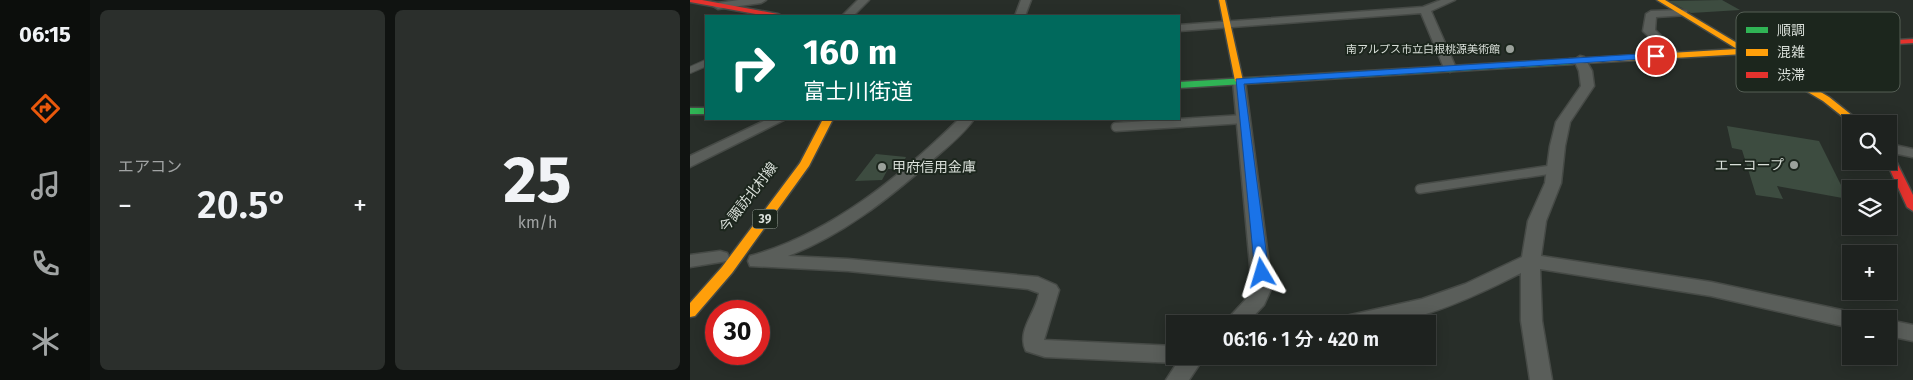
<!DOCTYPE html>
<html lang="ja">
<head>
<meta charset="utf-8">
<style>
  :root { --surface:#1e221f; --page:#2b2f2c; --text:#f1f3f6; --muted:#a1a4a4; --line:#3c3f3d; --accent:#ea580c }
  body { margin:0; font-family:"Fira Sans","Noto Sans JP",sans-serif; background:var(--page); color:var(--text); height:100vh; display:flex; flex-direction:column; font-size:19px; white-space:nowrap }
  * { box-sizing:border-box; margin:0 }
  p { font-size:16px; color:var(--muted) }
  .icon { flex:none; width:28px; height:28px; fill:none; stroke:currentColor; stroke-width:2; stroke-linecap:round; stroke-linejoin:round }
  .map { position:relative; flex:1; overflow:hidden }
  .drawer { display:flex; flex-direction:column; gap:10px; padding:10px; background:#101311; width:600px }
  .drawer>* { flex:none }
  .hud { position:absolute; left:15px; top:15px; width:475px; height:105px; border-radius:0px; box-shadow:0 2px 12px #0003,0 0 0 1px var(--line); background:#00695c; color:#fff; overflow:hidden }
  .buttons { position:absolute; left:1152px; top:115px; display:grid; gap:10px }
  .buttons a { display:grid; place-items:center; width:55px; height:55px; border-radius:0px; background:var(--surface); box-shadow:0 2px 12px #0003,0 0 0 1px var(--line); font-size:25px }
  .speed { position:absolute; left:15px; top:300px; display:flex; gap:10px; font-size:25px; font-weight:700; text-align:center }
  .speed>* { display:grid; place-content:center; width:65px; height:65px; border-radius:50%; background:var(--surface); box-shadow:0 2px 12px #0003,0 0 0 1px var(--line); line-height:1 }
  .speed .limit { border:8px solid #d22; background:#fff; color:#111 }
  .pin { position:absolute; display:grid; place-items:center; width:42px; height:42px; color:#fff; margin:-21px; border:2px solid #fff; border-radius:50%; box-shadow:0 1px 5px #0007 }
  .me { position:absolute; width:55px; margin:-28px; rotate:353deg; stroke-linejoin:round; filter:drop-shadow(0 0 4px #0008) }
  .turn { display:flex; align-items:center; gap:18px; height:105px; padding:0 15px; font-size:22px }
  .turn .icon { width:65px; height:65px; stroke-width:2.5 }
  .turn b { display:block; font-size:35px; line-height:42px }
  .big { font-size:38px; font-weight:600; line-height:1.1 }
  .drawer .tile { flex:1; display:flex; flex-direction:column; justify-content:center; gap:8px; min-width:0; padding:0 18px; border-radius:8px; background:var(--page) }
  .drawer .dial { align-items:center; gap:0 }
  .dial b { font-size:65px; line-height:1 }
  .heat { display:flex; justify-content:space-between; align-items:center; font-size:28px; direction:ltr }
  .drawer .tiles { flex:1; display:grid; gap:10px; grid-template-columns:repeat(2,1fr) }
  .trip { position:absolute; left:476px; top:315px; width:270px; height:50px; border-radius:0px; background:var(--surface); box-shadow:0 2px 12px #0003,0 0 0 1px var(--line); font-weight:600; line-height:50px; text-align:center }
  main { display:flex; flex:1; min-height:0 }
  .tabs { display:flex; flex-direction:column; width:90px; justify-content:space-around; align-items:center; background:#0c0e0c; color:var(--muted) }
  .tabs .icon { width:35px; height:35px }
  .tabs .selected { color:var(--accent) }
  .tabs b { font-size:22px; color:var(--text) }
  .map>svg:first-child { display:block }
  .building { fill:#3d4c40 }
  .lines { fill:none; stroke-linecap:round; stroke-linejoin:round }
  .lane-far1-casing { stroke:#464a46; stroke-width:8 }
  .lane-casing { stroke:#464a46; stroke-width:11 }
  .street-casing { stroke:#464a46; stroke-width:3 }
  .fast-casing { stroke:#464a46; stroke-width:3 }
  .slow-casing { stroke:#464a46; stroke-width:3 }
  .jam-casing { stroke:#464a46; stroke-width:3 }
  .lane-far1 { stroke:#5a5e5a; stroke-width:6 }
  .lane { stroke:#5a5e5a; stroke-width:8 }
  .street { fill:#5a5e5a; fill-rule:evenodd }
  .fast { fill:#30b455; fill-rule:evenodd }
  .slow { fill:#ff9f0a; fill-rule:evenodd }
  .jam { fill:#e5322d; fill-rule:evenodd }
  .route { fill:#1a73e8; stroke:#114b97 }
  .poi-dot { fill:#9ba19b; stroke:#1c261d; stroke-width:2 }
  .labels { text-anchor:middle; stroke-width:4; stroke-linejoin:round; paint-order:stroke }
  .far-poi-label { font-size:11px; fill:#d9dfd9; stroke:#1c261d; text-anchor:end }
  .shield { fill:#1c261d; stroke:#a0a8a1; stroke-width:1 }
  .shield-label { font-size:12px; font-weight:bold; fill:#d9dfd9 }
  .poi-label { font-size:14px; fill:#d9dfd9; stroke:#1c261d; text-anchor:end }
  .street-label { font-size:14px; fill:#d9dfd9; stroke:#1c261d }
  .key { fill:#1c261d; stroke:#555e55; stroke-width:1 }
  .key-label { font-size:14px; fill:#d9dfd9 }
</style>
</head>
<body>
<main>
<nav class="tabs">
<b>06:15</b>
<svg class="icon selected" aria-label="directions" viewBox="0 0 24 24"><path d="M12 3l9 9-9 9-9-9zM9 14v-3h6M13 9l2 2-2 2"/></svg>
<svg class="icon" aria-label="music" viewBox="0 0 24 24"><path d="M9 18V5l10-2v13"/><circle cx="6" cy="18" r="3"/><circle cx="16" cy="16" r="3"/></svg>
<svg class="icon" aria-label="phone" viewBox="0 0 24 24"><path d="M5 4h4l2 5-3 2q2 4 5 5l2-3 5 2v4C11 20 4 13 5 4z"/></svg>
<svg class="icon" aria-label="climate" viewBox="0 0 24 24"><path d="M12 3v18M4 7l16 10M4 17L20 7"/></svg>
</nav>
<section class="drawer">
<div class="tiles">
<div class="tile"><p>エアコン</p>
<div class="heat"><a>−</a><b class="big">20.5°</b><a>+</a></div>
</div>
<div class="tile dial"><b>25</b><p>km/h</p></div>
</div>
</section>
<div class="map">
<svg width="1223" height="380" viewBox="0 0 1223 380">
  <rect width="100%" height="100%" fill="#282e29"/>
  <path class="building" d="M1032,0L1050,10L1001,13L979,1Z
    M1037,126L1129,141L1158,199L1087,186L1093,199L1066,195L1052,150L1042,148Z
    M186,154L216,157L210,169H198L192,180L165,181Z"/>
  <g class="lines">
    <defs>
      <path id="lane-far1" d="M0,70L16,63"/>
      <path id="lane" d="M426,127L554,119
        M1199,148L1223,153
        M730,189L865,169"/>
      <path id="street" d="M49,0H76L71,3L28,9L23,6L28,3Z
        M168,0H179L163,16H152Z
        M331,0H341L335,16H325Z
        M751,0H765L741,11L766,68L760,72L754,68L731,13L489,31V25L733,7Z
        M993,10L997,11V15L966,17L965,30L991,55L985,59L981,58L953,31L956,14L961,11Z
        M890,56L894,57L902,71L904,86L880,122L875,146L871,183L856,221L851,256L1021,282L1161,312L1168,315L1171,319H1161V328L1021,296L850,269L852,321L862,380H840L831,321V273C792,293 733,321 689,324C675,325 660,324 646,324L649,318L656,316L732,299L775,284L832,257L838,221L855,183L860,146L866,122L891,86L889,71L884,60Z
        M549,77L555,81L582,287L574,305L556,324H533L559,296L562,287L543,81Z
        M78,119H96L0,167V156Z
        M269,119H284C273,135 255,149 240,162C198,199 151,236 98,256L158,259L348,277L366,285L369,290L354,340L485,346V356H515L499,380H476L487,363L355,357L336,351C326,331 346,313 349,293L338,289L158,271L60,266L58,261L60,256C140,234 211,176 269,119Z
        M30,251L37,253L39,257L37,261L0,267V255Z
        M1199,320L1223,325V341L1199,336Z"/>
      <path id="fast" d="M880,59L883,60V64L489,88V82Z
        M0,108H16V114H0Z"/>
      <path id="slow" d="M529,0H535L553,81L552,83L549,84L545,81Z
        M967,0H975L1057,49L1111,46V50H1108L1065,53L1139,97L1173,124H1162L1133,101L1054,54L877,64V60L880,59L1047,49Z
        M133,119H143L119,166L42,273L5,316L0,317V303L32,267L110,163Z"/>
      <path id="jam" d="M0,0H12L88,14L92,16H77L0,2Z
        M1223,39V43L1108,50L1104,48L1108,46Z
        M1199,154L1204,157L1223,195V211L1217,207L1196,161H1199Z"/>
    </defs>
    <use href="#lane-far1" class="lane-far1-casing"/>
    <use href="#lane" class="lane-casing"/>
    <use href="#street" class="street-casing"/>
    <use href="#fast" class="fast-casing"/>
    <use href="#slow" class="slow-casing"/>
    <use href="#jam" class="jam-casing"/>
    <use href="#lane-far1" class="lane-far1"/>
    <use href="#lane" class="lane"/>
    <use href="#street" class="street"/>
    <use href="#fast" class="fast"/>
    <use href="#slow" class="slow"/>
    <use href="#jam" class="jam"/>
  </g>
  <path class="route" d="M966,53L970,56L969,58L554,84L579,273L572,278L565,273L546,79Z"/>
  <g class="poi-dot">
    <circle cx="820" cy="49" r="5"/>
    <circle cx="1104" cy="165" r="5"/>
    <circle cx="192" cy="167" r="5"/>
  </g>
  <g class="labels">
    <g class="far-poi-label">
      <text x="810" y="53">南アルプス市立白根桃源美術館</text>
    </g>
    <rect class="shield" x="62.5" y="209.5" width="25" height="19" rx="4"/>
    <g class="shield-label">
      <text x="75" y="223">39</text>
    </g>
    <g class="poi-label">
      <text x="1094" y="170">エーコープ</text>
      <text x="202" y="172" text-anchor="start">甲府信用金庫</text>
    </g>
    <g class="street-label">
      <text transform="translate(58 197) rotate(-52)" y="5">今諏訪北村線</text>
    </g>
  </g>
  <rect x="1046" y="12" width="164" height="80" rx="8" class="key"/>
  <rect x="1056" y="27" width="22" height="6" fill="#30b455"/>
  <rect x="1056" y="49" width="22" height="7" fill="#ff9f0a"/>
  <rect x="1056" y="72" width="22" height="6" fill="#e5322d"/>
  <g class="key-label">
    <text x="1087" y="35">順調</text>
    <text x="1087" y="57">混雑</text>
    <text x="1087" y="80">渋滞</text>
  </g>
</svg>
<div class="buttons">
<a><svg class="icon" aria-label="search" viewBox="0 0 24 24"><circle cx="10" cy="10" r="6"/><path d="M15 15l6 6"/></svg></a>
<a><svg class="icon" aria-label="layers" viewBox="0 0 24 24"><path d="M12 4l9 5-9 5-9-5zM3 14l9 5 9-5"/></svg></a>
<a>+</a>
<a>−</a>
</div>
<div class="speed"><div class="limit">30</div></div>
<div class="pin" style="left:966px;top:56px;background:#d93025"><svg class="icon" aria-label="arrive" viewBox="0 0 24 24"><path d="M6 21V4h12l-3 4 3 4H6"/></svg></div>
<svg class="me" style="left:572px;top:273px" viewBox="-20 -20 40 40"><path d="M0-17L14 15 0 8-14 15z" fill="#1a73e8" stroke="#fff" stroke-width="4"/></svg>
<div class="trip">06:16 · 1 分 · 420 m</div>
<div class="hud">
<div class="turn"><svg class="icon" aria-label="right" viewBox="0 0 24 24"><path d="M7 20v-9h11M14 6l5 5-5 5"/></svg><div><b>160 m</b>富士川街道</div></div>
</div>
</div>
</main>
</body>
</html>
